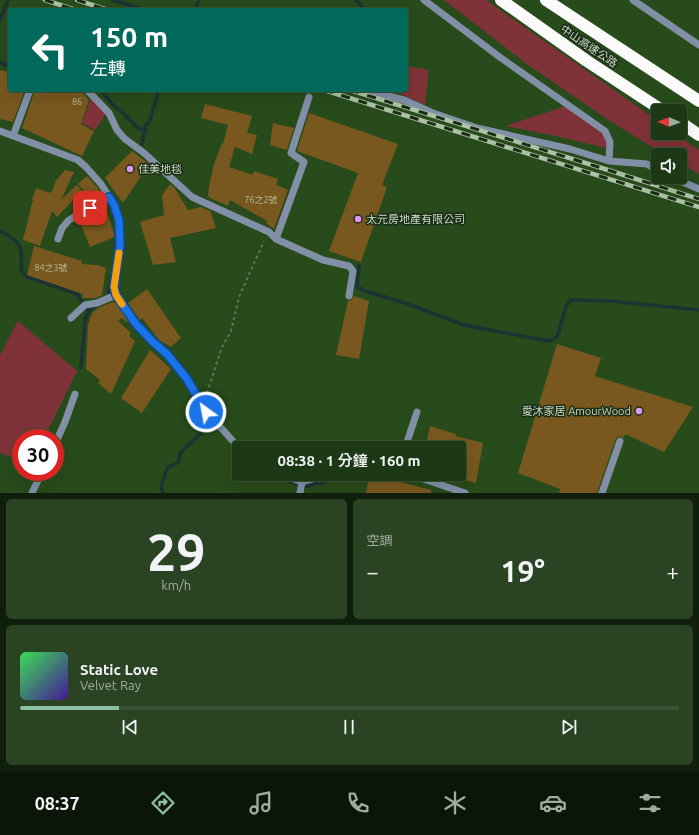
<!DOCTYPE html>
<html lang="zh-TW">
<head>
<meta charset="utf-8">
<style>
  :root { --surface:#1d3814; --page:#2a4322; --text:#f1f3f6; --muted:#a0aca0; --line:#3b5234; --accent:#8abfa5 }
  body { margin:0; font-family:Ubuntu,"Noto Sans TC",sans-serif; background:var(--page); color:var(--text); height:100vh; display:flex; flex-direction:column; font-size:15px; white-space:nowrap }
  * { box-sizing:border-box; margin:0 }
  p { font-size:13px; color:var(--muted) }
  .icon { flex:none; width:22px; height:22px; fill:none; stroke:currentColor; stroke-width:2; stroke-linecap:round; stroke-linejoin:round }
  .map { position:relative; height:493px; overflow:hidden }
  .sheet { display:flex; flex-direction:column; gap:6px; padding:6px; background:#101f0b; flex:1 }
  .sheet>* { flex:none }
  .guide { position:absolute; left:8px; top:8px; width:400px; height:84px; border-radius:4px; box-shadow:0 4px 16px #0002,0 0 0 1px var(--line); background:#00695c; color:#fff; overflow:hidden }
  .needle { width:26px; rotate:271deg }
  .fabs { position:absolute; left:651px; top:104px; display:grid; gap:8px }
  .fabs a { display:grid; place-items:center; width:36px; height:36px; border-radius:4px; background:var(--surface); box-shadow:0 4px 16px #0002,0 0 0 1px var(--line); font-size:20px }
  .speed { position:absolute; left:12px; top:429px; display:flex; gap:8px; font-size:20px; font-weight:700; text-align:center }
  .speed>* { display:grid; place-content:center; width:52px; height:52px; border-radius:50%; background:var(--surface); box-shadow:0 4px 16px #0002,0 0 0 1px var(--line); line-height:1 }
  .speed .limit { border:6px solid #d22; background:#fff; color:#111 }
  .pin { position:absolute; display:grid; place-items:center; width:34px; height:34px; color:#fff; margin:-17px; border-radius:8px; box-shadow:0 2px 6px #0006 }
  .me { position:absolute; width:44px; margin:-22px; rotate:328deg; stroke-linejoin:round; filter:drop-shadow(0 0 3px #0008) }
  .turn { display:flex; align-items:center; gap:14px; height:84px; padding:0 16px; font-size:18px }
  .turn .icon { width:52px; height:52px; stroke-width:2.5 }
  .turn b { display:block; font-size:28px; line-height:34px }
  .big { font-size:30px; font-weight:600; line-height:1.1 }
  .sheet .card { flex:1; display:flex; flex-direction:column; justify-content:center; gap:6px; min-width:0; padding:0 14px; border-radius:6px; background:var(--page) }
  .sheet .dial { align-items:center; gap:0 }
  .dial b { font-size:52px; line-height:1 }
  .song { display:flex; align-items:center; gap:12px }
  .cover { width:48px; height:48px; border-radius:6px; background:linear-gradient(135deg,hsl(130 70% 55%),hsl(260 70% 35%)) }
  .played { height:4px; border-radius:2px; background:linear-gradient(90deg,var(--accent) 15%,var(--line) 15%) }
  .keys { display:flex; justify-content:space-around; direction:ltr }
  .heat { display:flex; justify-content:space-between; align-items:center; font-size:22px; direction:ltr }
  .sheet .tiles { flex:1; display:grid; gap:6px; grid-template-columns:1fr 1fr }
  .card:last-child { grid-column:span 2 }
  .trip { position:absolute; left:232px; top:441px; width:234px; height:40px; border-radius:4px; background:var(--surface); box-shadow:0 4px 16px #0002,0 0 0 1px var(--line); font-weight:600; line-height:40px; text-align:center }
  .tabs { display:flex; height:64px; justify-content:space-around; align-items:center; background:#0c1608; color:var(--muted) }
  .tabs .icon { width:28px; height:28px }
  .tabs .active { color:var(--accent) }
  .tabs b { font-size:18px; color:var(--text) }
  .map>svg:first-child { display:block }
  .green { fill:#7f3338 }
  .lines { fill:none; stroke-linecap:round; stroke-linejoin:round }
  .stream { stroke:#1c3233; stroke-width:3.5 }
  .building { fill:#78581e }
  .path { stroke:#5b7a51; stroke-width:2; stroke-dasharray:3 3; stroke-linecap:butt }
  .minor { stroke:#8190a7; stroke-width:7 }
  .highway { stroke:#fbfbfb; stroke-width:12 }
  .rail-casing { stroke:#abc3a4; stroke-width:4.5 }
  .rail { stroke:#1c2c17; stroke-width:3; stroke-dasharray:9; stroke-linecap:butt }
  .route-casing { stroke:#114b97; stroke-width:10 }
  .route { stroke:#1a73e8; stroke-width:7 }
  .slow { stroke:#f59e0b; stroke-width:7 }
  .poi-dot { fill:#de98f2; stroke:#1c2c17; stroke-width:1.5 }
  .labels { text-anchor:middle; stroke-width:3; stroke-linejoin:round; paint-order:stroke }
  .number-label { font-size:9px; fill:#b4bc99 }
  .street-label { font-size:11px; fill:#c8ddc2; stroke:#1c2c17 }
  .poi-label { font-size:11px; fill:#c8ddc2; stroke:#1c2c17; text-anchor:start }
</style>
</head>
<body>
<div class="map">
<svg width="699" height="493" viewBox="0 0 699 493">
  <rect width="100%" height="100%" fill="#274b1b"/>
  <path class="green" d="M444,0H486L658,121V133H675L699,150V174L680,163V155H665L610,121L528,65Z
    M406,66L429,70L425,105L394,91L406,90Z
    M93,92L109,109L95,130L82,123Z
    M572,104L603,127L608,139L606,148L556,136L505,126Z
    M18,321L77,371L49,428L48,438H21V461L0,453V355Z"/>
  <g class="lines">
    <path class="stream" d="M112,0L146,10
      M356,0L365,10
      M195,10L199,0
      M0,20L8,0
      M0,63L10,66
      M100,90L115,107L121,111L138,128L146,130
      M142,144L145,126L149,123L159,90
      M0,231C21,241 23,247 21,270L27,277L77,294L83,303L85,308L89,311
      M115,258L117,234
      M359,265L357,287L368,292L405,303L464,325L549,341L557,337L566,307L570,300L611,301L699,310
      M112,296L109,291L112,276
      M81,368L85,320C87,313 90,309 96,305
      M393,474L412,478
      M289,481L304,487L352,474
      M163,493L161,487L167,468L179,462L180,453L212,423"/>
  </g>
  <path class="building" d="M0,70L10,72V90H25L13,122L0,119Z
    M35,90H82L83,93L89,100L81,124L94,131L82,156L22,128Z
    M205,104L252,116L247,133L257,135L252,154L235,147L229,167L253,175L254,171L278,179L276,185L288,190L274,229L266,223L267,221L230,200L228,206L210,198L208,195L209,186L214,164L222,143L223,144L228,125L201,118Z
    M309,113L398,144L382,185L387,187L361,262L329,251L358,173L297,151Z
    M273,123L294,128L287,150L270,145Z
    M132,151L149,164L123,203L105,178Z
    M65,170L74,172L61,200L77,185L82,191L57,217L52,211L40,246L23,240L33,200H32L36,188L51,193L56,181Z
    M87,176L97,187L102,195L92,201L78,184Z
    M170,184L174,187L188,210L201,207L210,211L216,228L170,238L176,262L153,265L140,222L164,215L162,195Z
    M107,212L115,237L90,247L80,222Z
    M34,246L82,261V264L97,265L106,268L102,295L96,298H82L83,294L27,275Z
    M147,289L181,338L171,347L159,340L142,318L140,320L128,303Z
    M354,296L369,301L359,359L336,355L348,301L351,300Z
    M112,302L116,303L129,323L121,318L118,321L131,333L129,336L135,341L111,394L98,383L100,380L86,369L88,325L92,313L98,308Z
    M557,344L601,358L595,376L693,407L664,452L625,434L624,438L619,436L616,438L597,493H559L560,489L518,473Z
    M150,350L171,369L142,413L121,398Z
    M430,426L456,434V436L483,443L476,483L459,478V448H425Z
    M370,474L431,490V493H366Z"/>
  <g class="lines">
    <path class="path" d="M207,393L222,347L231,331L239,297L264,241"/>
    <path class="minor" d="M424,0L501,58L605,131L610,142L609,161
      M633,0L699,45
      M87,90L109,113L117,130L125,139L144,153L192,197L269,232L276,239L323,260L349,266L353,271L349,296
      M365,90L404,100L433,113L477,128L570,149L609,161L647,164L658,171
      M0,131L78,160L86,167L101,184L114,205L119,220L120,245L114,287L116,295L136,324L153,343L167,354L187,379L207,412L239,448
      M13,136L30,90
      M671,177L699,189
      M58,239L62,228L69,220L109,197
      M276,239L304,162L291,153L309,97
      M71,318L85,305L97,303L116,295
      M55,444L65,422L75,394
      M405,448L417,412
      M279,474L302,482L331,474
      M409,474L465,493
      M32,493L42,472
      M300,493L302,482
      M602,493L620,441"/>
    <path class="highway" d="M501,0L587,61L663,111
      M546,0L699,101
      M680,122L699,135"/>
    <defs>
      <path id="rail" d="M45,0L76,10
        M77,0L108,10
        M324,90L699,207
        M350,90L608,170L699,199"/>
    </defs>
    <use href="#rail" class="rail-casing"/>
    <use href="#rail" class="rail"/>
  </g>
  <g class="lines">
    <defs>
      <path id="route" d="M90,208L109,197L114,205L119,220L120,245L114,287L116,295L136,324L153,342L167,354L187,379L206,412"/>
    </defs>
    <use href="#route" class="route-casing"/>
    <use href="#route" class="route"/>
    <path class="slow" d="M119,253L114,287L116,295L122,304"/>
  </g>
  <g class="poi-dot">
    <circle cx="130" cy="169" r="4"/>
    <circle cx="358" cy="219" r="4"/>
    <circle cx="639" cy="411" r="4"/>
  </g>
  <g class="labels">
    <g class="number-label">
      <text x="77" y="105">86</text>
      <text x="261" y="203">76之2號</text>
      <text x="51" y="271">84之3號</text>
    </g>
    <g class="street-label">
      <text transform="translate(589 46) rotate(34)" y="4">中山高速公路</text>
    </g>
    <g class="poi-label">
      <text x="138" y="173">佳美地毯</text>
      <text x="366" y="223">太元房地產有限公司</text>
      <text x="631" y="415" text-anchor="end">愛沐家居 AmourWood</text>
    </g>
  </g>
</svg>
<div class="fabs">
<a><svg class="needle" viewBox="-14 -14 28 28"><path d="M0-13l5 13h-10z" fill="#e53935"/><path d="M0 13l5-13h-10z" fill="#a0aca0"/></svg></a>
<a><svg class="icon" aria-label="sound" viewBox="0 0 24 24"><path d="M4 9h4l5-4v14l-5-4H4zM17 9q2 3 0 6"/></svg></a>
</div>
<div class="speed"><div class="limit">30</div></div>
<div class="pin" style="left:90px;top:208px;background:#d93025"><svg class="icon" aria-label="arrive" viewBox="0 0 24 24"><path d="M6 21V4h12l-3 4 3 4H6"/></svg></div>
<svg class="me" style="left:206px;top:412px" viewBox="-20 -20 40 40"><circle r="17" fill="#1a73e8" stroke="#fff" stroke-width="3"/><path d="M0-11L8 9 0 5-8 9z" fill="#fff"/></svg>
<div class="trip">08:38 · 1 分鐘 · 160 m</div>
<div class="guide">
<div class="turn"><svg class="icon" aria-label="left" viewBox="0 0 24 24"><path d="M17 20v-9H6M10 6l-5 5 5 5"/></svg><div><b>150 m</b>左轉</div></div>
</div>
</div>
<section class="sheet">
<div class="tiles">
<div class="card dial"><b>29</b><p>km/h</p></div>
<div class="card"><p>空調</p>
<div class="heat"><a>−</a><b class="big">19°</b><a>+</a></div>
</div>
<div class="card">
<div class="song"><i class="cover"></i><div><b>Static Love</b><p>Velvet Ray</p></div></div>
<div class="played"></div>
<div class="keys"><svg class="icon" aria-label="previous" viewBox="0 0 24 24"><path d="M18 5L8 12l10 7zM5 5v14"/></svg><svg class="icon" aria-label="pause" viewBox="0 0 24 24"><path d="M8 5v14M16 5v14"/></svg><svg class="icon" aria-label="next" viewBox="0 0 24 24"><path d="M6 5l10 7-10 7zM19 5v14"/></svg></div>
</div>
</div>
</section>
<nav class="tabs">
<b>08:37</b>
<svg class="icon active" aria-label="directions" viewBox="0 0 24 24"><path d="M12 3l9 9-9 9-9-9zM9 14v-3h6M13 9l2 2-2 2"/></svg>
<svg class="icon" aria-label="music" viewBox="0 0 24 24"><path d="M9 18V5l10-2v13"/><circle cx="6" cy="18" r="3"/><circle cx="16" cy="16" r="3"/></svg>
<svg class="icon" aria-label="phone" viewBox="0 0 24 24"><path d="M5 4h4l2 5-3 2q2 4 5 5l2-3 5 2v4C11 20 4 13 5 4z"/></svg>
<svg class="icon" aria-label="climate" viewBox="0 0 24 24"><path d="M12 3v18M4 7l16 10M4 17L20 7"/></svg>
<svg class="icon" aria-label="car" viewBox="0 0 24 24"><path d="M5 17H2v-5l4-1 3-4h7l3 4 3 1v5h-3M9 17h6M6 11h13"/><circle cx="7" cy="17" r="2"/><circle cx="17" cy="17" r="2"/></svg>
<svg class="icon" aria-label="filters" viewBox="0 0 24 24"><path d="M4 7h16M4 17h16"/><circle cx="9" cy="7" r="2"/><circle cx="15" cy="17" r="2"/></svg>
</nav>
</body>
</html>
